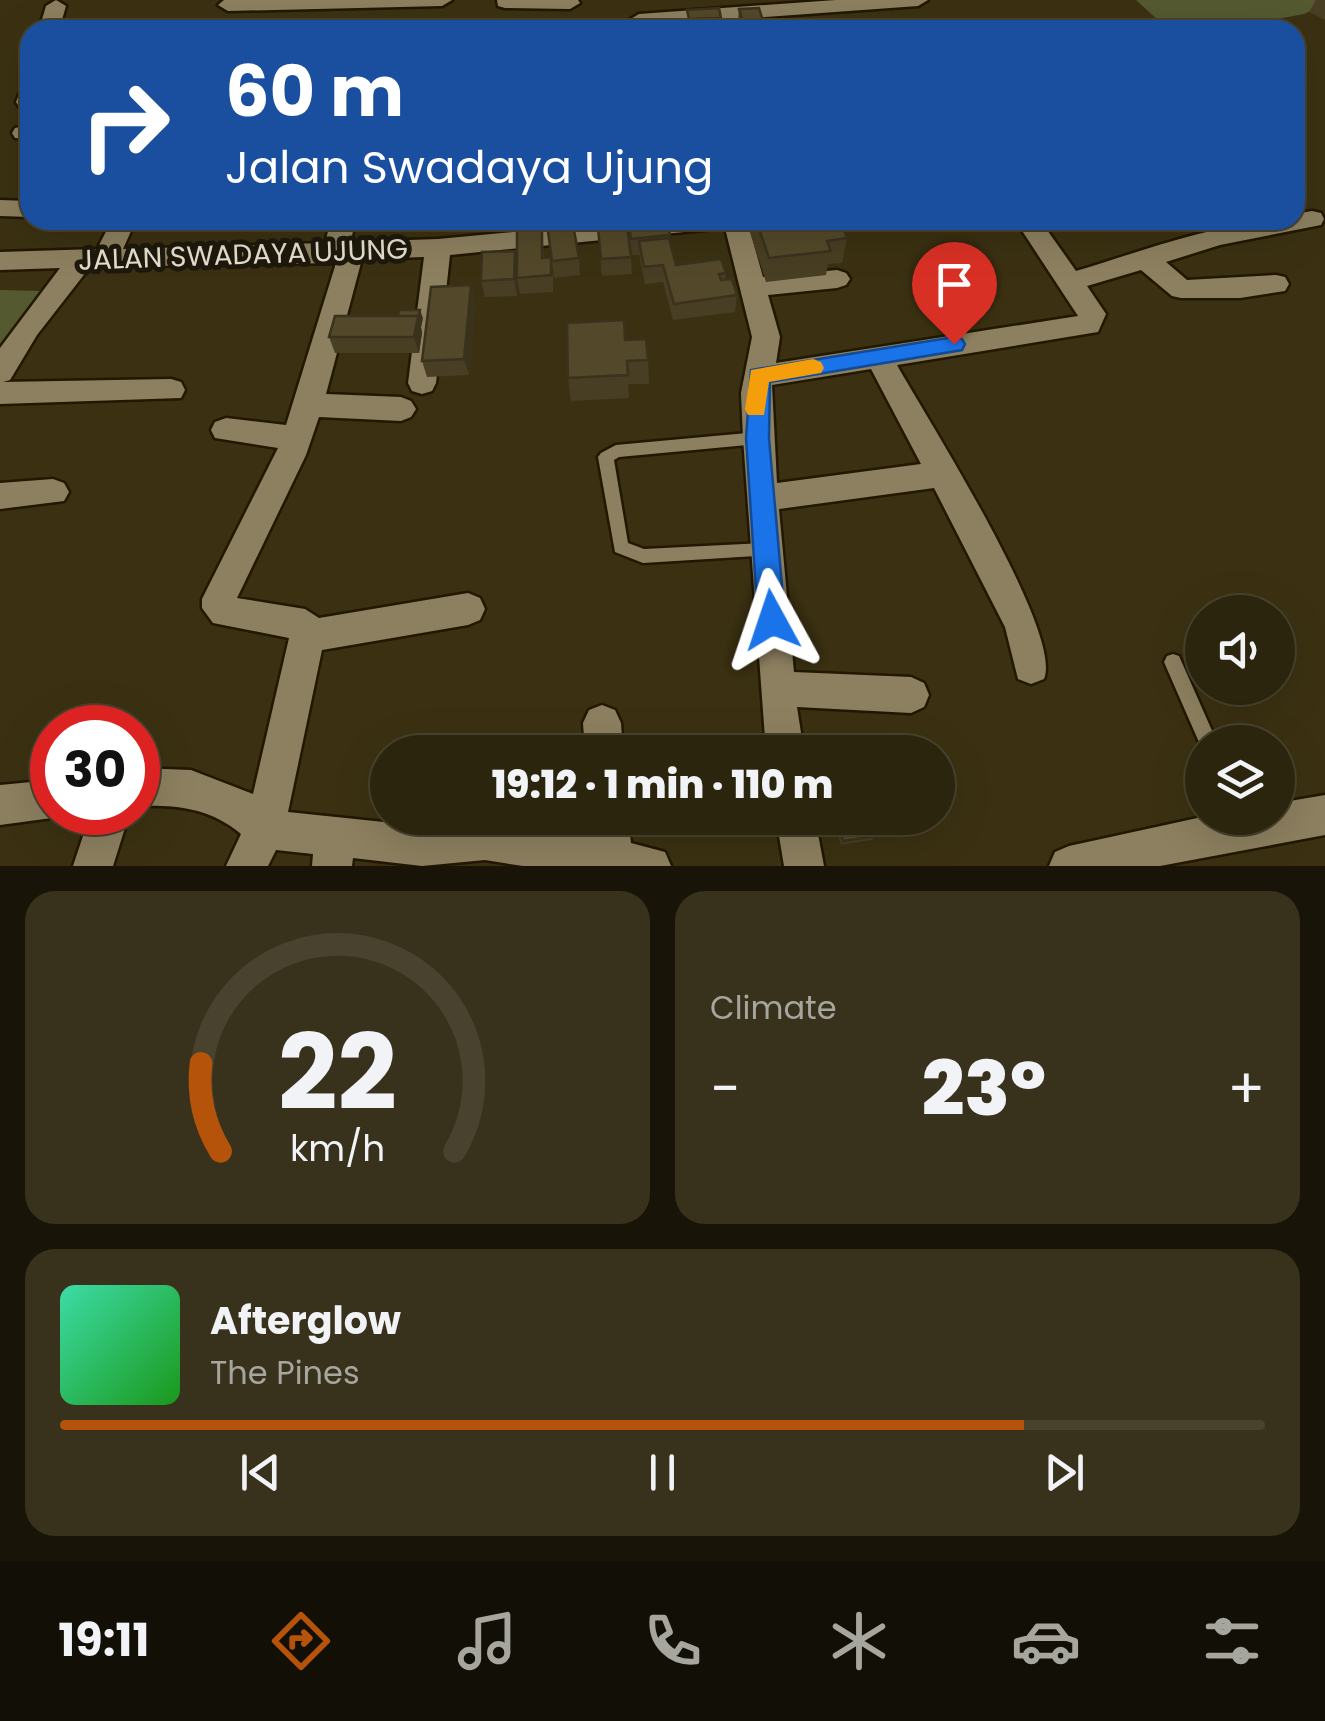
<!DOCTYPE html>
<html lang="en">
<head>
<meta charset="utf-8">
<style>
  :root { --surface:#2c250e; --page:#38311c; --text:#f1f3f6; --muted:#a6a59e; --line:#48422e; --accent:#b45309 }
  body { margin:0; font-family:Poppins,sans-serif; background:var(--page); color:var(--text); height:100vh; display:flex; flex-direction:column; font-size:38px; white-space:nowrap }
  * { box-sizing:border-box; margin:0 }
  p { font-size:32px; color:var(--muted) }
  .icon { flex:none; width:55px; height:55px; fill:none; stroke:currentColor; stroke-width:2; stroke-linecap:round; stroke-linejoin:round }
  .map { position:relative; height:866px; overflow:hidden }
  .details { display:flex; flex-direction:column; gap:25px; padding:25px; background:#181408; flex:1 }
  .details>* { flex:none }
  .hud { position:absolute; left:20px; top:20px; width:1285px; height:210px; border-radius:30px; box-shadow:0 10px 40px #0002,0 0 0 2px var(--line); background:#1a4fa0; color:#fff; overflow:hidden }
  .tools { position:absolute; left:1185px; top:595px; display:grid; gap:20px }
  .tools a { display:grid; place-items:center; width:110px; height:110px; border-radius:50%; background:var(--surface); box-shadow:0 10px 40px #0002,0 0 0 2px var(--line); font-size:50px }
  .speed { position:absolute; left:30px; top:705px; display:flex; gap:20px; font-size:50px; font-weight:700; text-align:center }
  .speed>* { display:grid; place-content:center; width:130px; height:130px; border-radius:50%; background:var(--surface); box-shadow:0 10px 40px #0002,0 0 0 2px var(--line); line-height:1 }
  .speed .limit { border:15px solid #d22; background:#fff; color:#111 }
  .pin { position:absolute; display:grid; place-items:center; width:85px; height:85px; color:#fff; margin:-102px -42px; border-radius:50% 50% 50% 0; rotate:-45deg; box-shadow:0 0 10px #0007 }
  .pin .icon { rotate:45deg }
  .me { position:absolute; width:110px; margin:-55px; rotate:355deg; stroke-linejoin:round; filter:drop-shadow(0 0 8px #0008) }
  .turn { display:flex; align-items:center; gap:35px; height:210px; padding:0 40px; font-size:45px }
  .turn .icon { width:130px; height:130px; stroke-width:2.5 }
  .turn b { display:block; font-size:70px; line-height:85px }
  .big { font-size:75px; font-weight:800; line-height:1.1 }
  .details .widget { flex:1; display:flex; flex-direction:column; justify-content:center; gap:15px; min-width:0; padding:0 35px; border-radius:30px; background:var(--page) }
  .details .dial { align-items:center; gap:0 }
  .dial svg { height:260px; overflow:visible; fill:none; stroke:var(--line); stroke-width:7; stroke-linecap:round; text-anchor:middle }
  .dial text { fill:var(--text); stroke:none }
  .song { display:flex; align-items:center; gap:30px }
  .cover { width:120px; height:120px; border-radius:15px; background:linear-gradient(135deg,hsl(160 70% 55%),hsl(120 70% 35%)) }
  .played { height:10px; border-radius:5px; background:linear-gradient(90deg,var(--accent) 80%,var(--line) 80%) }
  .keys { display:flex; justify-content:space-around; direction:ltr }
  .heat { display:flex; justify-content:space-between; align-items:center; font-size:55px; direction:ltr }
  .details .tiles { flex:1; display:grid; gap:25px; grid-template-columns:1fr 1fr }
  .widget:last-child { grid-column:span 2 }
  .trip { position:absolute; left:370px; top:735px; width:585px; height:100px; border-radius:50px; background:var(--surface); box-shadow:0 10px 40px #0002,0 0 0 2px var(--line); font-weight:800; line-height:100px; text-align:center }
  .tab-bar { display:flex; height:160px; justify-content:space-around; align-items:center; background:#120f06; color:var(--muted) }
  .tab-bar .icon { width:70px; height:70px }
  .tab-bar .selected { color:var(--accent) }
  .tab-bar b { font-size:45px; color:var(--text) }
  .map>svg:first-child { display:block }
  .green { fill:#555930 }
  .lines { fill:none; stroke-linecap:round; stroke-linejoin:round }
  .lane-casing { stroke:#221800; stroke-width:5 }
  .street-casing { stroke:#221800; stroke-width:5 }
  .lane { fill:#8d8060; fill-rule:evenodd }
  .street { fill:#8d8060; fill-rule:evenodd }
  .wall { fill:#473e23 }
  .shaded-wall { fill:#3a321d }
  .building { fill:#534829; stroke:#3a321d; stroke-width:2.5 }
  .route { fill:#1a73e8; stroke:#114b97; stroke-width:2.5 }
  .slow { fill:#f59e0b }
  .labels { text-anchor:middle; stroke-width:10; stroke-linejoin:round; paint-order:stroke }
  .street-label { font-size:28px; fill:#e6dfce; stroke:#1e190c }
</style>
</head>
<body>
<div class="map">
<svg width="1325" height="866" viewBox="0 0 1325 866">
  <rect width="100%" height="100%" fill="#3b3112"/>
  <path class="green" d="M1136,0H1325V4L1304,14L1261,22L1270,30H1169Z
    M0,290L42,291L0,356Z"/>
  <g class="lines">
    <defs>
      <path id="lane" d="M758,432L763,434L766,438L763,442L758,444L619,457L614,460L628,543L644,549L766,543L772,545L774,550L772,555L643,563L615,552L598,457L601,453L616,445Z
        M1173,654L1179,656L1217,742H1202V749L1164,662L1167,656Z"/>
      <path id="street" d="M56,0L66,6L59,30H39L46,6Z
        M224,0H452L442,6L228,11L218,5Z
        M497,0H578L580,3L570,9L505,8L498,6Z
        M836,0H928L918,6L639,26L629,20L639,14Z
        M30,85V113L22,111L16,102L22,87Z
        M30,125V139L15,138L12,133L15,128Z
        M0,200L30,201V217L0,216Z
        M1312,211L1321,213L1324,219L1321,225L1220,245L1166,262L1187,280L1276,275L1285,277L1289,284L1285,291L1240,298H1181L1172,296L1141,270L1087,286L1106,314L1098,332L897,365C926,417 1064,633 1044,679L1031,684L1018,679L1005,627L934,488L779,509L794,672L911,677L924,683L929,695L924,707L911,713L797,707L804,752H766L743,438L741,393L752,337L725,228L450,255L436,383L432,391L422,394L412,391L408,383L424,257L362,259L326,394L401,397L411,401L416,409L411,417L401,421L319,417L306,455L237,598L305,609L319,618L468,593L480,598L485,609L480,620L468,625L322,650L288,812L422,826L485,820L590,836V818H628L631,843L665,852L671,866H523L485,860L422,866L353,858L352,866H312L313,854L276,850L268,866H226L241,834C210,808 177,805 138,806V768L191,770L253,794L289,638L213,623L202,608V599L278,448L215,438L211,430L215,422L226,418L286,425L336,263L90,267L37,335L10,380L3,382L171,379L181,382L185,390L181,398L0,404V348L60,268L0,270V252L97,249L112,220H136L123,249L325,243L331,220H355L351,242L438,239L639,220H747L763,277L837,270L846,273L850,279L846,285L837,288L768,295L780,337L776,363L1078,316L1015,220H1040L1076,271C1147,250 1220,220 1295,220V214ZM871,369L921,464L777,483L772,385Z
        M53,479L64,483L69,492L64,501L0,509V483Z
        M602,705L615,710L621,723L623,752H585L583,723L589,710Z
        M52,780V812L66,813L52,818L0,825V785Z
        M1325,795V835L1160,866H1049L1055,852L1069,846L1202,817L1278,818V803Z
        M91,812H130L113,866H73Z
        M776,818H815L824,866H784Z"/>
    </defs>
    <use href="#lane" class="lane-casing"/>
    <use href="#street" class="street-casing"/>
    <use href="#lane" class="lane"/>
    <use href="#street" class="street"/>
  </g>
  <path class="wall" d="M1316,0H1325V20L1309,12Z
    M739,9L765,28L764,30H732L733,21H738Z
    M687,10L721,18V26L689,28Z
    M138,220H185L183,227L143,229Z
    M627,220L670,235V242L676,265L726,273L725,280L737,295L735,312L673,320L663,282L645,284L639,255H632L630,244L632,274L602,276L598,228L627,226Z
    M746,220H840L847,238L842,263L828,264L826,275L766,282Z
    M547,224L562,231L579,258L580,275L554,278Z
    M542,225L544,258L553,274V292L520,294L517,280V296L485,297L481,281L515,251L517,263Z
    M471,285L475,302L469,375L427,377L422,361Z
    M423,318L421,327L422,333L419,353H335L329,337Z
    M625,340L648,360L649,384H628L629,398L571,401L568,378Z
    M833,818H870L875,836L872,840L841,845Z"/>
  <path class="shaded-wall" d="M515,251L518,267L517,296L514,279Z
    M471,285L475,302L469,375L464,359Z
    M420,310L423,318L421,327L422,333L419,353L414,337Z"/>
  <path class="building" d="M719,8L721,18L689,19L687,10Z
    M759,8L765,28L735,29L733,21L742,20L739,9Z
    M430,22L479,24L477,30H427Z
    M689,24V30H648V25Z
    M628,28V30H595Z
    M800,29H841V30H801Z
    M628,220H667L670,235L631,239Z
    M756,220H840L847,238L827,241L831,251L769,258Z
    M561,223L562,231L574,230L579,258L552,261L547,224Z
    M542,225V258L551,257V275L517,278V227Z
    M627,226L631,257L601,259L598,228Z
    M669,238L676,265L721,259L726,273L719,274L721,280L732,279L737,295L674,304L663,265L644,267L639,241Z
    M515,251L514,279L481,281L482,252Z
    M471,285L464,359L422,361L431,287Z
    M399,310H420L418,319V316H398Z
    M335,316H418L414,337H329Z
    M624,320L625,340L646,339L648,360L627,361L628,375L568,378L567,323Z
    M837,818H870L875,836L843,841Z"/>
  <path class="route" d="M954,337L962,339L965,344L962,350L770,382L769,438L785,620L781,628L772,632L762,628L758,620L746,438L751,370Z"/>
  <path class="slow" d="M813,359L821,362L824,368L821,373L769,382L764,415H748L745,409L751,370Z"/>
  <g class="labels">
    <g class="street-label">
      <text transform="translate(243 254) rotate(-2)" y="10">JALAN SWADAYA UJUNG</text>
    </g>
  </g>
</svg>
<div class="tools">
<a><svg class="icon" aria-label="sound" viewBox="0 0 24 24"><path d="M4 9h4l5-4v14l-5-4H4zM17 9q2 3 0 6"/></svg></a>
<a><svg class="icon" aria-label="layers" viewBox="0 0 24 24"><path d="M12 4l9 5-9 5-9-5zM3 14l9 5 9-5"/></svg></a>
</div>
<div class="speed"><div class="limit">30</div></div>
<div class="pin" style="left:954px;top:344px;background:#d93025"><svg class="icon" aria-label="arrive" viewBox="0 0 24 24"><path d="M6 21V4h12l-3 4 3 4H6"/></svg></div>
<svg class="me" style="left:772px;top:620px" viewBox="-20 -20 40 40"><path d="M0-17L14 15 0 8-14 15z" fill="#1a73e8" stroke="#fff" stroke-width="4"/></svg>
<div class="trip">19:12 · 1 min · 110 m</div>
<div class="hud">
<div class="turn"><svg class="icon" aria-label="right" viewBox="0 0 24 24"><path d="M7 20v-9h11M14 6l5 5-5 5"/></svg><div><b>60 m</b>Jalan Swadaya Ujung</div></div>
</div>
</div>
<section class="details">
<div class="tiles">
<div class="widget dial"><svg viewBox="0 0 100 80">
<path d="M14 69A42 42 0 1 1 86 69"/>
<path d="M14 69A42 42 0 0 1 8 42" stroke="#b45309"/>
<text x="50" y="56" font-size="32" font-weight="700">22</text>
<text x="50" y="72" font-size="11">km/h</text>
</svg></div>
<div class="widget"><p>Climate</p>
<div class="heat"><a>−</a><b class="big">23°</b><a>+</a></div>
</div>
<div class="widget">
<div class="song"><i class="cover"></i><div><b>Afterglow</b><p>The Pines</p></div></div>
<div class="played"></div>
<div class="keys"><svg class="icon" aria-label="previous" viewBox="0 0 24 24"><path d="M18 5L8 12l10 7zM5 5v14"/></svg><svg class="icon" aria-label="pause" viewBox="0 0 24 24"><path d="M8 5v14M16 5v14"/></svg><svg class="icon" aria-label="next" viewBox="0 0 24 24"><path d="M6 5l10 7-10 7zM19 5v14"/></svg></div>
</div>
</div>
</section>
<nav class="tab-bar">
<b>19:11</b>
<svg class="icon selected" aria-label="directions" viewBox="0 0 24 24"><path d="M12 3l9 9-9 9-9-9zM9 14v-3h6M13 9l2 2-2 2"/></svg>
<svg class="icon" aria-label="music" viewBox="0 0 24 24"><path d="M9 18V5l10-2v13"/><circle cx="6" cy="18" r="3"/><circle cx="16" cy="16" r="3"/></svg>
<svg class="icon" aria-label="phone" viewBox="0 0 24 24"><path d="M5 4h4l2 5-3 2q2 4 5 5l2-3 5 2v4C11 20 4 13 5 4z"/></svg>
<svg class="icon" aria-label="climate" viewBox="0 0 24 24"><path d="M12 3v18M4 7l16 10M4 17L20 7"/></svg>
<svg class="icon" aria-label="car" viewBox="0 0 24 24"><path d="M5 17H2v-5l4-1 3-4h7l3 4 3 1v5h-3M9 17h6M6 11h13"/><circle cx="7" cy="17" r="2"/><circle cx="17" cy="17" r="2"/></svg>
<svg class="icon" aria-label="filters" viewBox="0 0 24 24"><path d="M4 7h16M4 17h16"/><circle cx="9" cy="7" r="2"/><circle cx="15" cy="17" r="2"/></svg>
</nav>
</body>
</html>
